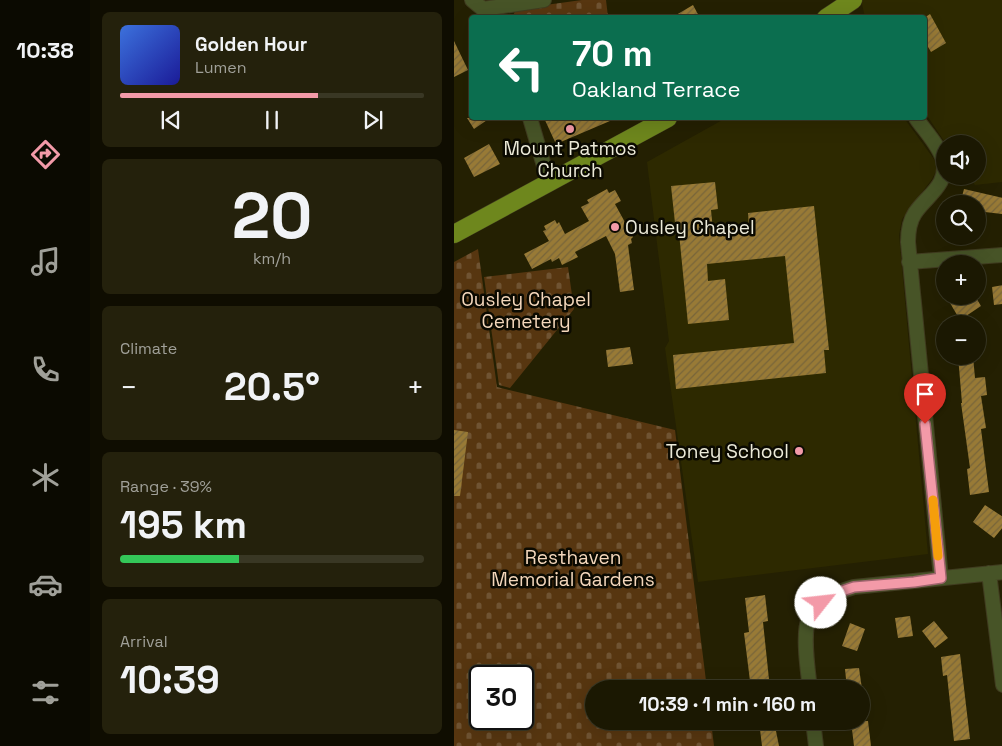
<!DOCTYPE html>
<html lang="en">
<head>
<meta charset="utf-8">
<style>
  :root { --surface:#1b1802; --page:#24210c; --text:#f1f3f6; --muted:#a0a099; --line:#393724; --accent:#f39aa8 }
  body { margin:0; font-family:"Space Grotesk",sans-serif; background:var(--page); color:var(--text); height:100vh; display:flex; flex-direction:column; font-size:19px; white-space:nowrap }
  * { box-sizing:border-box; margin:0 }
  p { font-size:16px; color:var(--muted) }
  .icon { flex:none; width:28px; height:28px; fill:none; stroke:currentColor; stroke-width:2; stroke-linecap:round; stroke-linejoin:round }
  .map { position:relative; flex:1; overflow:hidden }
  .sheet { display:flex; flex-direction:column; gap:12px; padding:12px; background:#0f0d01; width:364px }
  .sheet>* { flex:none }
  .banner { position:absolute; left:15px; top:15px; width:458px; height:105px; border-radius:5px; box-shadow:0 5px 20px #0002,0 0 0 1px var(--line); background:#0b6e4f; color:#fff; overflow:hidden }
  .fabs { position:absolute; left:482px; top:135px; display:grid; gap:10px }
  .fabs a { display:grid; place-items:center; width:50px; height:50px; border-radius:50%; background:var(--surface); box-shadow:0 5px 20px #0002,0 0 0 1px var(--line); font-size:25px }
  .speed { position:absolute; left:15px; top:665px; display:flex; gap:10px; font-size:25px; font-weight:700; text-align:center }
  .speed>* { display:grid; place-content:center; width:65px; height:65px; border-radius:50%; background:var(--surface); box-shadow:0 5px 20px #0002,0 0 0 1px var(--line); line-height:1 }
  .speed .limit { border:2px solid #111; border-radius:8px; background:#fff; color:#111 }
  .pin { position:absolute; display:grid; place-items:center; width:42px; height:42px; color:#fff; margin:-51px -21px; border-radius:50% 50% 50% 0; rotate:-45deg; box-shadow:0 0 5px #0007 }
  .pin .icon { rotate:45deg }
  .me { position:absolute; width:55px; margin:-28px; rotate:61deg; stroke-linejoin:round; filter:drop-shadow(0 0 4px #0008) }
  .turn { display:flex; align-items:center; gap:18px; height:105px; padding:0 20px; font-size:22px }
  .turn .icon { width:65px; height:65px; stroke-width:2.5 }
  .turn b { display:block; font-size:35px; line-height:42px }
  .big { font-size:38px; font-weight:700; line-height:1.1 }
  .sheet .card { flex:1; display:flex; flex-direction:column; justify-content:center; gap:8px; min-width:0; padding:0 18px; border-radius:8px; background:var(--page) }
  .sheet .dial { align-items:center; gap:0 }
  .dial b { font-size:65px; line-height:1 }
  .song { display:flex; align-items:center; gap:15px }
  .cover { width:60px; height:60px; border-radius:8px; background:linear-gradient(135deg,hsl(220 70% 55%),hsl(240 70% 35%)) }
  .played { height:5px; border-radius:2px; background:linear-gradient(90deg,var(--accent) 65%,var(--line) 65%) }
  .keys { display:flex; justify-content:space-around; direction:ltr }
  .heat { display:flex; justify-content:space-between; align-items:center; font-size:28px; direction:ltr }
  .charge { height:8px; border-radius:4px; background:linear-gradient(90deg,#34c759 39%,var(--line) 0) }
  .trip { position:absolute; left:131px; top:680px; width:285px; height:50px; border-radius:25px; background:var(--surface); box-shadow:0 5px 20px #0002,0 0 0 1px var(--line); font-weight:700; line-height:50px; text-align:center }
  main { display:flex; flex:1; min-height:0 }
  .tab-bar { display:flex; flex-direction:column; width:90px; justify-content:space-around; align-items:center; background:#0b0a01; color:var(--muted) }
  .tab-bar .icon { width:35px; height:35px }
  .tab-bar .on { color:var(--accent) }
  .tab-bar b { font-size:22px; color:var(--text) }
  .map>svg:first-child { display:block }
  .built { fill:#2d2900 }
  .cemetery { fill:url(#cemetery-stones); fill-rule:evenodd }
  .building { fill:url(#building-hatch) }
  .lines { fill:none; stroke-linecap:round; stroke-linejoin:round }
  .minor-casing { stroke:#403c20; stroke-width:16 }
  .major-casing { stroke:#403c20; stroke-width:19 }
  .minor { stroke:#475427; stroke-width:14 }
  .major { stroke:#6e871d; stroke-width:18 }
  .route-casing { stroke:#9e646d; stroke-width:12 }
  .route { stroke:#f39aa8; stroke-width:9 }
  .slow { stroke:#f59e0b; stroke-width:9 }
  .poi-dot { fill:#f39aa8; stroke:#0b0a01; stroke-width:2 }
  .labels { text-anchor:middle; stroke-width:5; stroke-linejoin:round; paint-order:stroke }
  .poi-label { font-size:19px; fill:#ecead8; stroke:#0b0a01 }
  .park-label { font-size:19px; fill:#f4d7bb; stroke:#0b0a01 }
</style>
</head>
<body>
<main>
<nav class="tab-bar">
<b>10:38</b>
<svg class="icon on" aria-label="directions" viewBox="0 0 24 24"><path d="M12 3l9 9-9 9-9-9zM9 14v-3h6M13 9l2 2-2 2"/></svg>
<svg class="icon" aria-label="music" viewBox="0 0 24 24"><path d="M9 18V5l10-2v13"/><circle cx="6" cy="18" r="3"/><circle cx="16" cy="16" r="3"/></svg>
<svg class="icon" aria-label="phone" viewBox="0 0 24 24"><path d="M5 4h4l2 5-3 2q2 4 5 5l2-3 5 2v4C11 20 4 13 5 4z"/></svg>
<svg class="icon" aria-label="climate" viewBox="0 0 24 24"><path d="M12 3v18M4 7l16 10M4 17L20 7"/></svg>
<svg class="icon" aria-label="car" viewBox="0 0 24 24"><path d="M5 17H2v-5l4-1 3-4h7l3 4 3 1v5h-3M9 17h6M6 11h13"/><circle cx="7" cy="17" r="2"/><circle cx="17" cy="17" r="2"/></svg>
<svg class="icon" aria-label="filters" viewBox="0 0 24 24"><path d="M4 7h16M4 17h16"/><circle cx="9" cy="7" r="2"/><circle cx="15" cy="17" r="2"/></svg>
</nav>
<section class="sheet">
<div class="card">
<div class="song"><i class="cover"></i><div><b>Golden Hour</b><p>Lumen</p></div></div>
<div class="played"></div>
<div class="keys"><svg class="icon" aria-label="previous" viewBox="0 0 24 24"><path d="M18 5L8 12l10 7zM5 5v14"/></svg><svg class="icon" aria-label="pause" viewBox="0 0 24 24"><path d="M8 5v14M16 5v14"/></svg><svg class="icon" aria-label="next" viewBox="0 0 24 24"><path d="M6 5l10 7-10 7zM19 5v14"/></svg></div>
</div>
<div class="card dial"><b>20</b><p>km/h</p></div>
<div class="card"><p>Climate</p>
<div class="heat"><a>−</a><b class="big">20.5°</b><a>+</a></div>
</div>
<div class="card"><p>Range · 39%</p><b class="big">195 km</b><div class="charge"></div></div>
<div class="card"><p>Arrival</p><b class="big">10:39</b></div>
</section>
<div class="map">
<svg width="549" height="746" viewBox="0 0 549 746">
  <defs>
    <pattern id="cemetery-stones" width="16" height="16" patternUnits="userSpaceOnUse" patternTransform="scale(1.25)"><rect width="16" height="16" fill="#573610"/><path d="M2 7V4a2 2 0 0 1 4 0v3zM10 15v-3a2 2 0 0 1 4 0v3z" fill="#6f5332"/></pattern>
    <pattern id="building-hatch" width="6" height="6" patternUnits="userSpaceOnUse" patternTransform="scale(1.25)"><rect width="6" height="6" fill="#987a36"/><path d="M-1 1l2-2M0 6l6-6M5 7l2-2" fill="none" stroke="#78653a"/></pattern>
  </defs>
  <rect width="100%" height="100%" fill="#242002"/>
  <path class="built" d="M407,0H548V182L521,185L515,176H524V144H492L470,111V18L411,17Z
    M272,118H450L482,162L483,169L478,179L448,219L445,235L474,554L244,582L211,348L215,341L193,162Z"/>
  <path class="cemetery" d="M128,0H152L154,17L58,18L62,9Z
    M24,249L43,387L221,430L253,689H140V721H257L260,746H0V262ZM26,676H69V719H26Z
    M114,267L120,309L56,388L45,385L30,277Z"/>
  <path class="building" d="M239,5L246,18H217Z
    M476,14L492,43L477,52L470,40V18Z
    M0,41L14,70L0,77Z
    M13,118H36L20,129Z
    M90,118H163L102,144Z
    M35,144L46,164L20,177L10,158Z
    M261,182L264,209L257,210L259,230L295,227L294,213L360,206L375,350H370L372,373L222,389L219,355L340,343L331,256L253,264L254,281L271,279L275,320L234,324L224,223H221L217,186Z
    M153,189L155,193L161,190L167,201L161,204L179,237L177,239L178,243L174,245L180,290L166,292L161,254L152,236L121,252L124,257L108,265L105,258L98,262L97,259L78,269L70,254L95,241L89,231L92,230L90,226L101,220L103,224L105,222L111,234L135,221L127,207L135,203L133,200Z
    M510,189L549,198V214L531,212L527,229L524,228V204H506Z
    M549,285V304L540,305L538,287Z
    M506,296H521L527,306L506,320L496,303Z
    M176,347L179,364L154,367L152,350Z
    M504,356H519L521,378L531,377L533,395L527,396L532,428L527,429L535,492L516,495L513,469L516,468L507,403H508Z
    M0,430L14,432L6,496H0Z
    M531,505L549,517V527L540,538L519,522Z
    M311,595L314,621L309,622L316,689H297L290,633L295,632L291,598Z
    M456,616L459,636L444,638L441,618Z
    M480,621L494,638L481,648L468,631Z
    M396,623L411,629L403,651L388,646Z
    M506,654L516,739L500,741L493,675L489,676L487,657Z
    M405,668L408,689H393L391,669Z
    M305,721H320L325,746H308Z
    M397,721H414L417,746H400Z"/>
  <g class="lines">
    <defs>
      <path id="minor" d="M18,0L29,9L32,17
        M29,9L90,0
        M76,118L95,183
        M462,118C470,130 485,145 489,160C495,185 473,195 461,213C455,222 454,232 454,242L487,578
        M455,262L549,255
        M535,573L549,685
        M356,689C354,671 348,634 355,618C363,600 383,592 400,587L549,572
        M359,721L362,746"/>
      <path id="major" d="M372,18L399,0
        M0,234L214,118"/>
    </defs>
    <use href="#minor" class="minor-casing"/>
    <use href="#major" class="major-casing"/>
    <use href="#minor" class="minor"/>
    <use href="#major" class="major"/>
  </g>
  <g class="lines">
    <defs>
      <path id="route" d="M367,603L382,593L400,587L460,582L487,578L471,424"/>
    </defs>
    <use href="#route" class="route-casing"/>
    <use href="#route" class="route"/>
    <path class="slow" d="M479,500L484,556"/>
  </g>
  <g class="poi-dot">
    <circle cx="116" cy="129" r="5"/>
    <circle cx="161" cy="227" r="5"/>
    <circle cx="345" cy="451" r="5"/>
  </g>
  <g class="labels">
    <g class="poi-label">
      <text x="116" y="155">Mount Patmos<tspan x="116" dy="22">Church</tspan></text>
      <text x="171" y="234" text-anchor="start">Ousley Chapel</text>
      <text x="335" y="458" text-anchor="end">Toney School</text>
    </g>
    <g class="park-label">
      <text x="72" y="306">Ousley Chapel<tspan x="72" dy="22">Cemetery</tspan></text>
      <text x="119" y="564">Resthaven<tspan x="119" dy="22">Memorial Gardens</tspan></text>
    </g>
  </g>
</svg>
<div class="fabs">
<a><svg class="icon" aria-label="sound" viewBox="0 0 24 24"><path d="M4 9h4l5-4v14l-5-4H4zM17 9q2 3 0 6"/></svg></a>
<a><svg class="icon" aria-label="search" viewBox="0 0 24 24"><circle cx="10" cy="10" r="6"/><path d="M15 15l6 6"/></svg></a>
<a>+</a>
<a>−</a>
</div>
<div class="speed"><div class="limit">30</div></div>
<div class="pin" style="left:471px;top:424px;background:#d93025"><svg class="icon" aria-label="arrive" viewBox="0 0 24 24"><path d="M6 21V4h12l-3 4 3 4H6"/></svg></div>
<svg class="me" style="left:367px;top:603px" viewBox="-20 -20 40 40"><circle r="19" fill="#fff"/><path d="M0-13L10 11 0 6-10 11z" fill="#f39aa8"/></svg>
<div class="trip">10:39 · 1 min · 160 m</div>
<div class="banner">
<div class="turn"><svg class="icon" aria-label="left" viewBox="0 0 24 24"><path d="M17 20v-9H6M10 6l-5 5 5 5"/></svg><div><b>70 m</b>Oakland Terrace</div></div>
</div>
</div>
</main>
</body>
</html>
